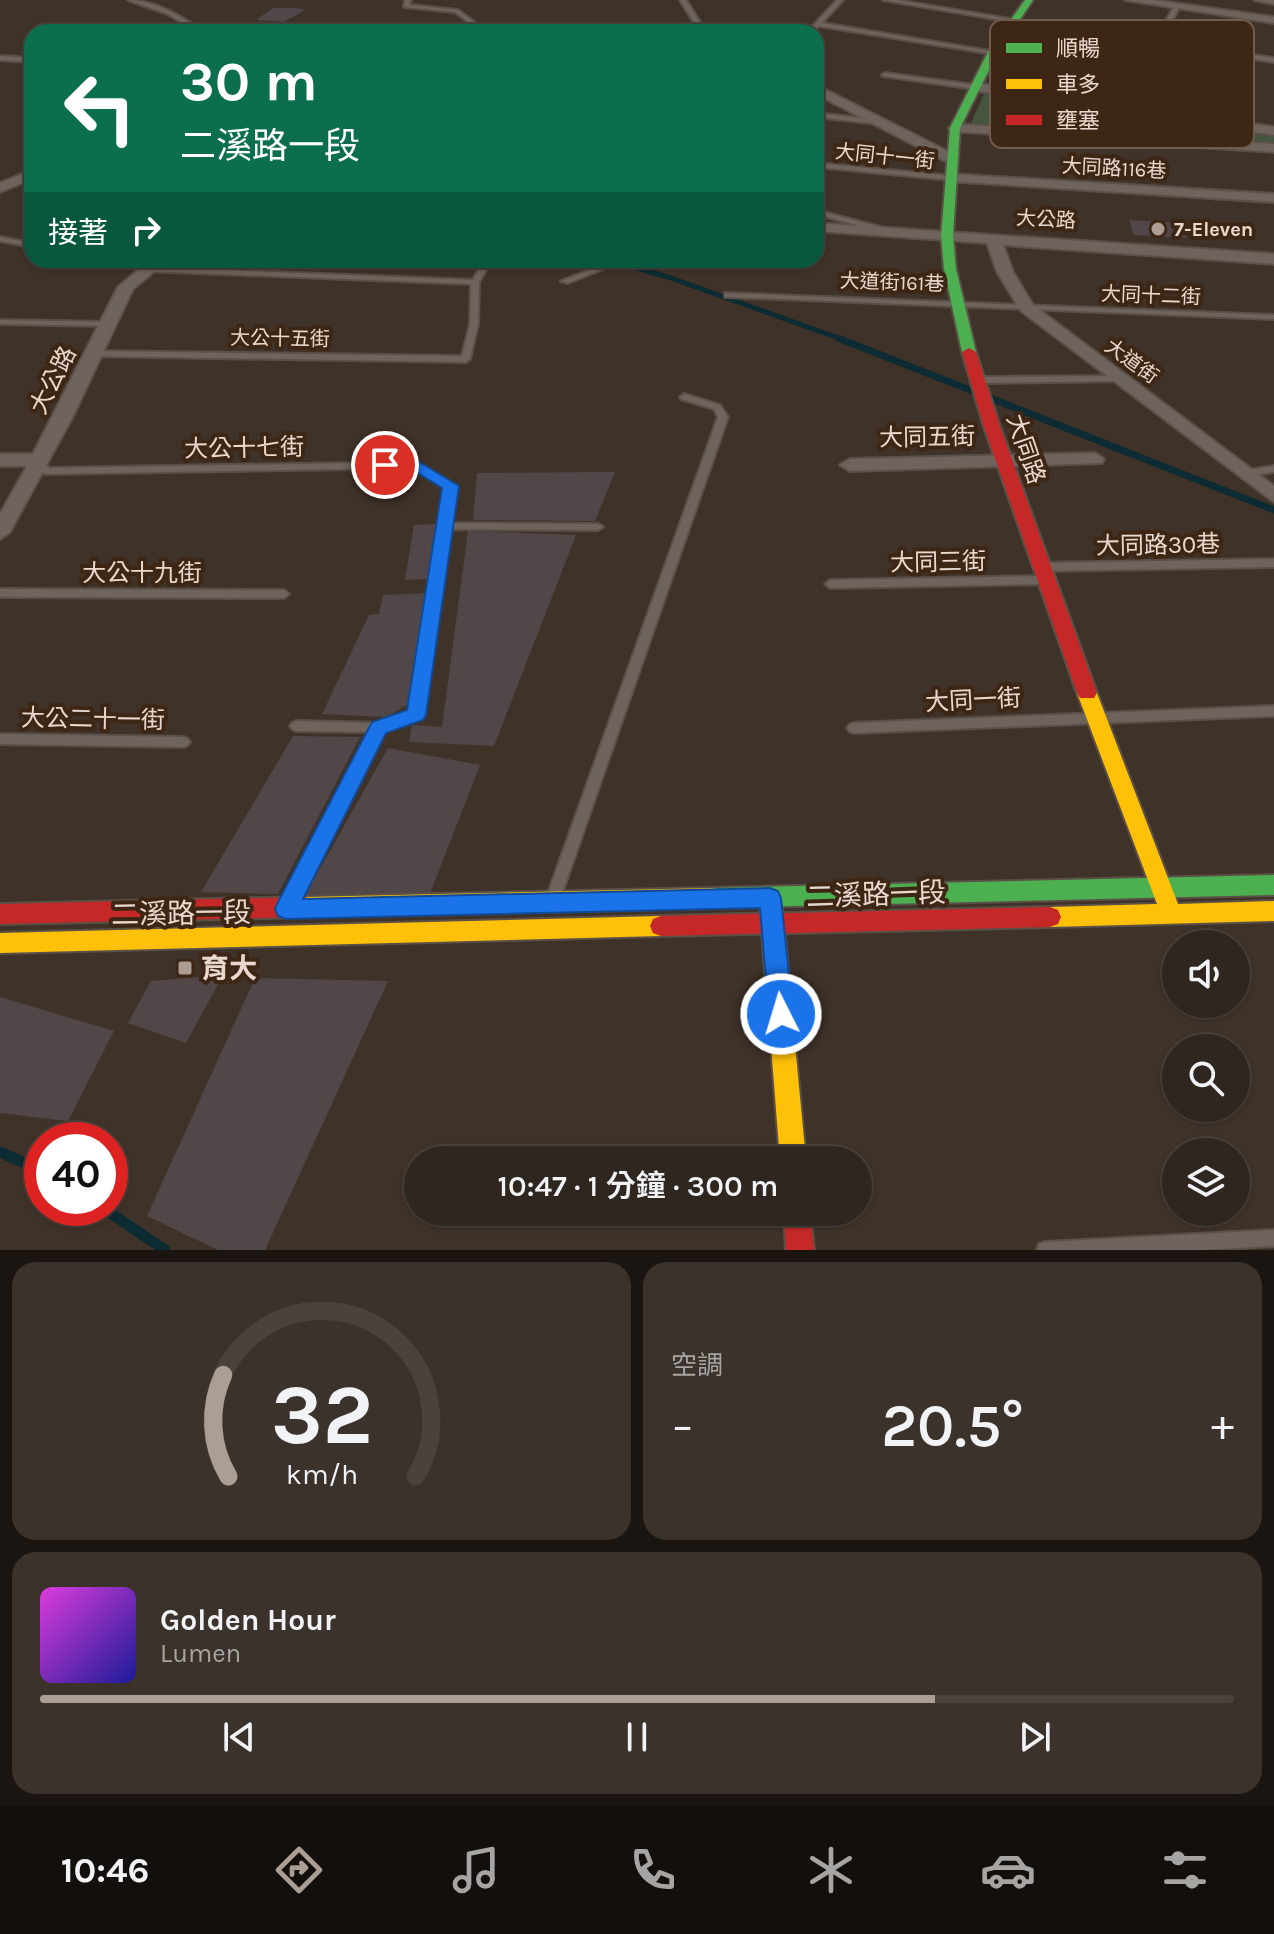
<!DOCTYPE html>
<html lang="zh-TW">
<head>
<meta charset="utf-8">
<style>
  :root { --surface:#2f261f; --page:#3b322c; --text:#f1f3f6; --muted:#a7a5a4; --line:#4a433d; --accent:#ad9e94 }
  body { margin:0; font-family:Karla,"Noto Sans TC",sans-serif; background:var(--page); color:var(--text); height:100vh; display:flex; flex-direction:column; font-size:30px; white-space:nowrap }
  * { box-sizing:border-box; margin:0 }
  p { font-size:26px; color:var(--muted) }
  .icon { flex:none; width:44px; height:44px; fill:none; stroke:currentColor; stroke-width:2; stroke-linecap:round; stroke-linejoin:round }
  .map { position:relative; height:1250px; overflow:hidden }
  .sheet { display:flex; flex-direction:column; gap:12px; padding:12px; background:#1a1511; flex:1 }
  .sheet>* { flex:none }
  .hud { position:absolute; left:24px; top:24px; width:800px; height:244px; border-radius:24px; box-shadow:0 2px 6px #0004,0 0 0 2px var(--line); background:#0b6e4f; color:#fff; overflow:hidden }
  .fabs { position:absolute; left:1162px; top:930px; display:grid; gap:16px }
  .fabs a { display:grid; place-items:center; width:88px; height:88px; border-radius:50%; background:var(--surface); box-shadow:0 2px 6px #0004,0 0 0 2px var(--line); font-size:40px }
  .speed { position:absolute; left:24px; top:1122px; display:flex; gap:16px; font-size:40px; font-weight:700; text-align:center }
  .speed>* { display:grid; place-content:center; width:104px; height:104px; border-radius:50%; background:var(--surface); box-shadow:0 2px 6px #0004,0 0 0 2px var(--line); line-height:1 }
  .speed .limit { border:12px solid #d22; background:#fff; color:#111 }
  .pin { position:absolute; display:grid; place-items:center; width:68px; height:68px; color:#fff; margin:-34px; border:4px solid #fff; border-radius:50%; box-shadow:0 2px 8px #0007 }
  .me { position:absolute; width:88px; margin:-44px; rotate:355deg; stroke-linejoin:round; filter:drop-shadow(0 0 6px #0008) }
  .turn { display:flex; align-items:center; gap:28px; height:168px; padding:0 24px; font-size:36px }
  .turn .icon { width:104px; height:104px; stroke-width:2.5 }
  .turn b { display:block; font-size:56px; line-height:68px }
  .then { display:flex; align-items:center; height:76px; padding:0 24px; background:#0003; gap:16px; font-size:30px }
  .big { font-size:60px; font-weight:600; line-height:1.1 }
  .sheet .widget { flex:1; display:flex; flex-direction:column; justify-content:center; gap:12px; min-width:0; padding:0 28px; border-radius:24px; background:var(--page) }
  .sheet .dial { align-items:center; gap:0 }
  .dial svg { height:208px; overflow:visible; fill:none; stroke:var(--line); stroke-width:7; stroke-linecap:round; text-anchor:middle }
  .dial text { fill:var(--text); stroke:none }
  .song { display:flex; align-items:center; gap:24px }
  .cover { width:96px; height:96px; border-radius:12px; background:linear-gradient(135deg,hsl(300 70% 55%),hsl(240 70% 35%)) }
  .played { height:8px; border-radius:4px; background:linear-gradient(90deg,var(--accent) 75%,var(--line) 75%) }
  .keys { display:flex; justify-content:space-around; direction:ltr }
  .heat { display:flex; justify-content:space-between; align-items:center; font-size:44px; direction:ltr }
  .sheet .tiles { flex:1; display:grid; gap:12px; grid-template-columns:1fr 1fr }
  .widget:last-child { grid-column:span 2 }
  .trip { position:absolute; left:404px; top:1146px; width:468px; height:80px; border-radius:40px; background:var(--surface); box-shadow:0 2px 6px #0004,0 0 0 2px var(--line); font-weight:600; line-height:80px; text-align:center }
  .tabs { display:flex; height:128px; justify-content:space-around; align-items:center; background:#130f0c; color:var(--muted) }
  .tabs .icon { width:56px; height:56px }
  .tabs .active { color:var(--accent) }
  .tabs b { font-size:36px; color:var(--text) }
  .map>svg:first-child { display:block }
  .green { fill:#46553e }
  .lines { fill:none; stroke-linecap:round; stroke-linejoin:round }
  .stream-far2 { stroke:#0d2b32; stroke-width:5 }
  .stream-far1 { stroke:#0d2b32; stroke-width:7 }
  .stream { stroke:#0d2b32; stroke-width:11 }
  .building { fill:#514749 }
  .lane-casing { stroke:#5b5047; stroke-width:4 }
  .street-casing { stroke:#5b5047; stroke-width:4 }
  .fast-casing { stroke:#5b5047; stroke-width:4 }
  .slow-casing { stroke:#5b5047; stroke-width:4 }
  .jam-casing { stroke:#5b5047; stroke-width:4 }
  .lane { fill:#6f645d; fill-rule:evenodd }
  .street { fill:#6f645d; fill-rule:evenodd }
  .fast { fill:#4caf50; fill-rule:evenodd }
  .slow { fill:#ffc107; fill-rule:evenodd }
  .jam { fill:#c62828; fill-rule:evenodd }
  .route { fill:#1a73e8; stroke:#114b97; stroke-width:2 }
  .poi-dot { fill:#ad9e94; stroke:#3e2615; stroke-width:3 }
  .labels { text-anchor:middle; stroke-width:8; stroke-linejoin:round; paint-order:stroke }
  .far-street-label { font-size:20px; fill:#e8d8cd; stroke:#3e2615 }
  .far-poi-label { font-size:20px; font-weight:bold; fill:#e8d8cd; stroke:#3e2615; text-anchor:start }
  .street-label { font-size:24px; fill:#e8d8cd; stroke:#3e2615 }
  .near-street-label { font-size:28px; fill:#e8d8cd; stroke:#3e2615 }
  .near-poi-label { font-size:28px; font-weight:bold; fill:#e8d8cd; stroke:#3e2615; text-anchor:start }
  .key { fill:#3e2615; stroke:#715b4c; stroke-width:2 }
  .key-label { font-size:22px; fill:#e8d8cd }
</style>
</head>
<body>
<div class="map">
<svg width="1274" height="1250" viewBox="0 0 1274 1250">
  <rect width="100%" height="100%" fill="#3f3229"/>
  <path class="green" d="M984,94L1274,135V147L969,127Z"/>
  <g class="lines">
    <path class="stream-far2" d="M609,260L671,278L844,340"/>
    <path class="stream-far1" d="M838,338L1274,510"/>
    <path class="stream" d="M0,1152L42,1171
      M103,1208L165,1250"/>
  </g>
  <path class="building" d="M273,8H298L305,10L284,22L256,20Z
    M1129,220L1181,223L1187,238L1134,235Z
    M615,472L595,521L473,520L477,473Z
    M437,524L428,579L405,580L414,525Z
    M468,531L576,535L494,746L409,742L412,725L442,727Z
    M426,593L407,705L386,717L322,714L369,615L379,614L383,595Z
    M293,736L360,737L278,894L201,892Z
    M388,748L480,765L429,896L304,897Z
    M223,975L186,1043L128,1023L151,981Z
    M255,978L388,981L265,1250H218L147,1216Z
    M0,997L114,1031L68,1121L0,1113Z"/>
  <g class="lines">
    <defs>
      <path id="lane" d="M128,0C155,0 183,17 204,32H197L168,14Z
        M405,0H411L409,5L458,10L488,32H481L455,12L404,7Z
        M680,0H686L706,32H700Z
        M837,0H843L822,23L996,52L993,54L819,26L813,32H807Z
        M883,0H896L1016,20L1013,22Z
        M1254,0H1274V4Z
        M1177,4L1180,6L1161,42L1274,58V62L1203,52L1186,117L1183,119L1180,117L1198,51L1108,38L1079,101L1074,102L1073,101L1104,35L1155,42L1174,6Z
        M0,56L32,58V62L0,60Z
        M885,73L975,85L978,87L975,89L883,76L882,75Z
        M816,113L879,120L882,122L879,124L816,117Z
        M816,163L951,176L954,178L951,180L816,167Z
        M816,210L884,228L885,230L881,232L816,214Z
        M0,237L32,243V247L0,241Z
        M99,260H114L146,267L473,280L484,260H492L479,282L478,324L470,359L466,362L90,356V352L93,351L462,356L470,324L471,284L146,271Z
        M615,260H626L568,283L561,281Z
        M725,293L1274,315V319L728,297H725Z
        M0,320L106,322L110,324L106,326L0,324Z
        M1118,376L1122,379L1121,381L978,383L974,380L978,377Z
        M684,394L720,405L728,417L560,899L558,903L553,905L548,903L546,899L718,417L714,409L681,399L680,397Z
        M37,457L40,458L49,468L416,462L456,486L450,523L598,524L603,527L598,530L449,529L422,715L420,718L383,731L295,905L290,907L285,905L283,901L371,732L296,731L292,729L290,726L292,723L296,721L379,723L411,712L446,487L414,468L46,474L43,473L32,460Z
        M1274,466V472L1242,477L1237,474L1242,471Z
        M1274,559V567L1043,571L1038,567L1043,563Z
        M1046,576L1051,580L1046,584L830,588L825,584L830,580Z
        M0,589L284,590L289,594L284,598L0,597Z
        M1274,706V716L853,733L849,731L847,728L849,725L853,723Z
        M0,734L184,737L188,739L190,742L188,745L184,747L0,744Z
        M1274,1230V1246L1203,1250H1037L1039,1244L1045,1242Z"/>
      <path id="street" d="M1125,0H1153L1274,17V23Z
        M975,83L1274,127V135L971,90V84Z
        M816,85L955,155L957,158L945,161L816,94Z
        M955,124L1274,144V152L950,131L949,128Z
        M32,170V179L0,192V183Z
        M951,174L1274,194V202L946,181L944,178Z
        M816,223L1274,254V264L1003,245L1013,272L1033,305L1274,486V502L1021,311L997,272L987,243L816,231Z
        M150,260H168L133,289L74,414L10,532L0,539V514L27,466H0V454H33L118,287Z
        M1095,453L1104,459L1102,463L850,471L840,465L850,459Z"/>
      <path id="fast" d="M1025,0H1033L998,52L960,128L953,236L956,269L976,352L969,356L962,352L944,269L941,236L950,128L988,52Z
        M1274,875V895L712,908L704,905L701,898L704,891L712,888Z"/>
      <path id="slow" d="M1087,686L1094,688L1097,693L1178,904L1274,901V921L1050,927L1042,924L1039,917L1042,910L1050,907L1157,904L1077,693L1080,688Z
        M712,888L720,891L723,898L720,905L712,908L305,917L297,914L294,907L297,900L305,897Z
        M771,897L779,900L782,907L806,1160H780L760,907L763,900Z
        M661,916L669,919L672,926L669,933L661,936L0,953V933Z"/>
      <path id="jam" d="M969,348L976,352L999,424L1097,693L1094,698H1080L1077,693L983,424L962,352Z
        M305,897L313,900L316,907L313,914L305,917L0,924V904Z
        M1050,907L1058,910L1061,917L1058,924L1050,927L661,936L653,933L650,926L653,919L661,916Z
        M784,1212H810L814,1250H786Z"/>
    </defs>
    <use href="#lane" class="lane-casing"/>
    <use href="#street" class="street-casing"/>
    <use href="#fast" class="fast-casing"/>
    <use href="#slow" class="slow-casing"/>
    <use href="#jam" class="jam-casing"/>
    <use href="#lane" class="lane"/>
    <use href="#street" class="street"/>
    <use href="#fast" class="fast"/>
    <use href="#slow" class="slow"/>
    <use href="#jam" class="jam"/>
  </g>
  <path class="route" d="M416,460L459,486L426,715L423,720L386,733L303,899L770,888L778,891L781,898L793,1014L789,1022L781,1025L772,1022L769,1014L760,908L286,919L278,916L275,909L278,902L372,722L407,710L442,488L413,470H385L377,465L385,460Z"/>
  <g class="poi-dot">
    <circle cx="1158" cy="229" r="8"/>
    <rect x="177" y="960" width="16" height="16" rx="4"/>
  </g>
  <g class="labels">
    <g class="far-street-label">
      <text transform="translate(885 156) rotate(6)" y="7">大同十一街</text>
      <text transform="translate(1114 168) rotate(3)" y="7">大同路116巷</text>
      <text transform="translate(1046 219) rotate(3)" y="7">大公路</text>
      <text transform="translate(892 282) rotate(2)" y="7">大道街161巷</text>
      <text transform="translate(1151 295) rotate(2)" y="7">大同十二街</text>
      <text transform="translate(280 338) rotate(1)" y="7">大公十五街</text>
      <text transform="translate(1132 361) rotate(36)" y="7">大道街</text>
    </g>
    <g class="far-poi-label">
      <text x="1174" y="236">7-Eleven</text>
    </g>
    <g class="street-label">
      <text transform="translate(53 380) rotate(-63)" y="8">大公路</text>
      <text transform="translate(927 437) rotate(-1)" y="8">大同五街</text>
      <text transform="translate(244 448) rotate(-1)" y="8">大公十七街</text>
      <text transform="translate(1026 449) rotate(71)" y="8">大同路</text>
      <text transform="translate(1158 545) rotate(-1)" y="8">大同路30巷</text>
      <text transform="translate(938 562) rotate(-1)" y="8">大同三街</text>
      <text x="142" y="581">大公十九街</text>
      <text transform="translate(973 700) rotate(-3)" y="8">大同一街</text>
      <text transform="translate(93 719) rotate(1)" y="8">大公二十一街</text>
    </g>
    <g class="near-street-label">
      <text transform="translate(876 894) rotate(-2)" y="10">二溪路一段</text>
      <text transform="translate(181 913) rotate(-1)" y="10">二溪路一段</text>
    </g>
    <g class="near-poi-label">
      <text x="201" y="978">育大</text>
    </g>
  </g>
  <rect x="990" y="20" width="264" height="128" rx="12" class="key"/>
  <rect x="1006" y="43" width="36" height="10" fill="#4caf50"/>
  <rect x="1006" y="79" width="36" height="10" fill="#ffc107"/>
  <rect x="1006" y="115" width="36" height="10" fill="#c62828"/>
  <g class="key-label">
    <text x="1056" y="56">順暢</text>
    <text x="1056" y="92">車多</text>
    <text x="1056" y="128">壅塞</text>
  </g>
</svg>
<div class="fabs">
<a><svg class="icon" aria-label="sound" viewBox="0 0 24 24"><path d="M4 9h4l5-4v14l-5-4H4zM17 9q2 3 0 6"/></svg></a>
<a><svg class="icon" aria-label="search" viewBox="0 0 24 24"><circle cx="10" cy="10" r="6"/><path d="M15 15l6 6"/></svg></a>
<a><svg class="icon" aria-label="layers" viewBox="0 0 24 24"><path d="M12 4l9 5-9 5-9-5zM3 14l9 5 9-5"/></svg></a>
</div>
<div class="speed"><div class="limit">40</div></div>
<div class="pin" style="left:385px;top:465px;background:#d93025"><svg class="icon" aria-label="arrive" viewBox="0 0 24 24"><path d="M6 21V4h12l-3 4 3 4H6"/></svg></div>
<svg class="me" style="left:781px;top:1014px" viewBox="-20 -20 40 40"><circle r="17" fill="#1a73e8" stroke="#fff" stroke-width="3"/><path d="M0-11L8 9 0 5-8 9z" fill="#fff"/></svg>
<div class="trip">10:47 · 1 分鐘 · 300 m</div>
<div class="hud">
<div class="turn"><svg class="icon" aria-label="left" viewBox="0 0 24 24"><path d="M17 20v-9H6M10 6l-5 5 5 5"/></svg><div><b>30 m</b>二溪路一段</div></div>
<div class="then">接著<svg class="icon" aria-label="right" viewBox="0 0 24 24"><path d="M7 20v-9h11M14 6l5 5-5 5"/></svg></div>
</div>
</div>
<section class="sheet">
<div class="tiles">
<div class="widget dial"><svg viewBox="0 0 100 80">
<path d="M14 69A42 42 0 1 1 86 69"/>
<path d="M14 69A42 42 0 0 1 12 30" stroke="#ad9e94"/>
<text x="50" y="56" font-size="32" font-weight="700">32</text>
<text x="50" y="72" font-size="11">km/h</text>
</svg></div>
<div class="widget"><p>空調</p>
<div class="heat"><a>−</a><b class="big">20.5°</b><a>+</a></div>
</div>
<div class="widget">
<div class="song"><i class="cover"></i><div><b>Golden Hour</b><p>Lumen</p></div></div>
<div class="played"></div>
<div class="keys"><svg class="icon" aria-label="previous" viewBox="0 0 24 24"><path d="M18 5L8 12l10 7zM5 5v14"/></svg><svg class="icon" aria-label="pause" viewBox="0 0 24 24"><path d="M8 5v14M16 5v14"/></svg><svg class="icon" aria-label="next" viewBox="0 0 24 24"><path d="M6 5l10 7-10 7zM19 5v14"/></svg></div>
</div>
</div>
</section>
<nav class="tabs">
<b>10:46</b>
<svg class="icon active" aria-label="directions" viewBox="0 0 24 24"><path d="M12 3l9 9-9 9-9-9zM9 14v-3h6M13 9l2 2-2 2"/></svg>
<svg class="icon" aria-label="music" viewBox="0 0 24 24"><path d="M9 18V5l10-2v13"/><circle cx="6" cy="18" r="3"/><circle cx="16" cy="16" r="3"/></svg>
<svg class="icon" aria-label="phone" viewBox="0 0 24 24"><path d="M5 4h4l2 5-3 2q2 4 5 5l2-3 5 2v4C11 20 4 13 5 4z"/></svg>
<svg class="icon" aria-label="climate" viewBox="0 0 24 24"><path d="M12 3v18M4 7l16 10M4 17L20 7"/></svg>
<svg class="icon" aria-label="car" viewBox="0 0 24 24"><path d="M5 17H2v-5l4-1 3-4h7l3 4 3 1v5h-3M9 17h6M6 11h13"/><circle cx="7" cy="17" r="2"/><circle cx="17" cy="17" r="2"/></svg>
<svg class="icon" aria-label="filters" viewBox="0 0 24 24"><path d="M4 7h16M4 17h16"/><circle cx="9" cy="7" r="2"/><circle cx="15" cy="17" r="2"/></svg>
</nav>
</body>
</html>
